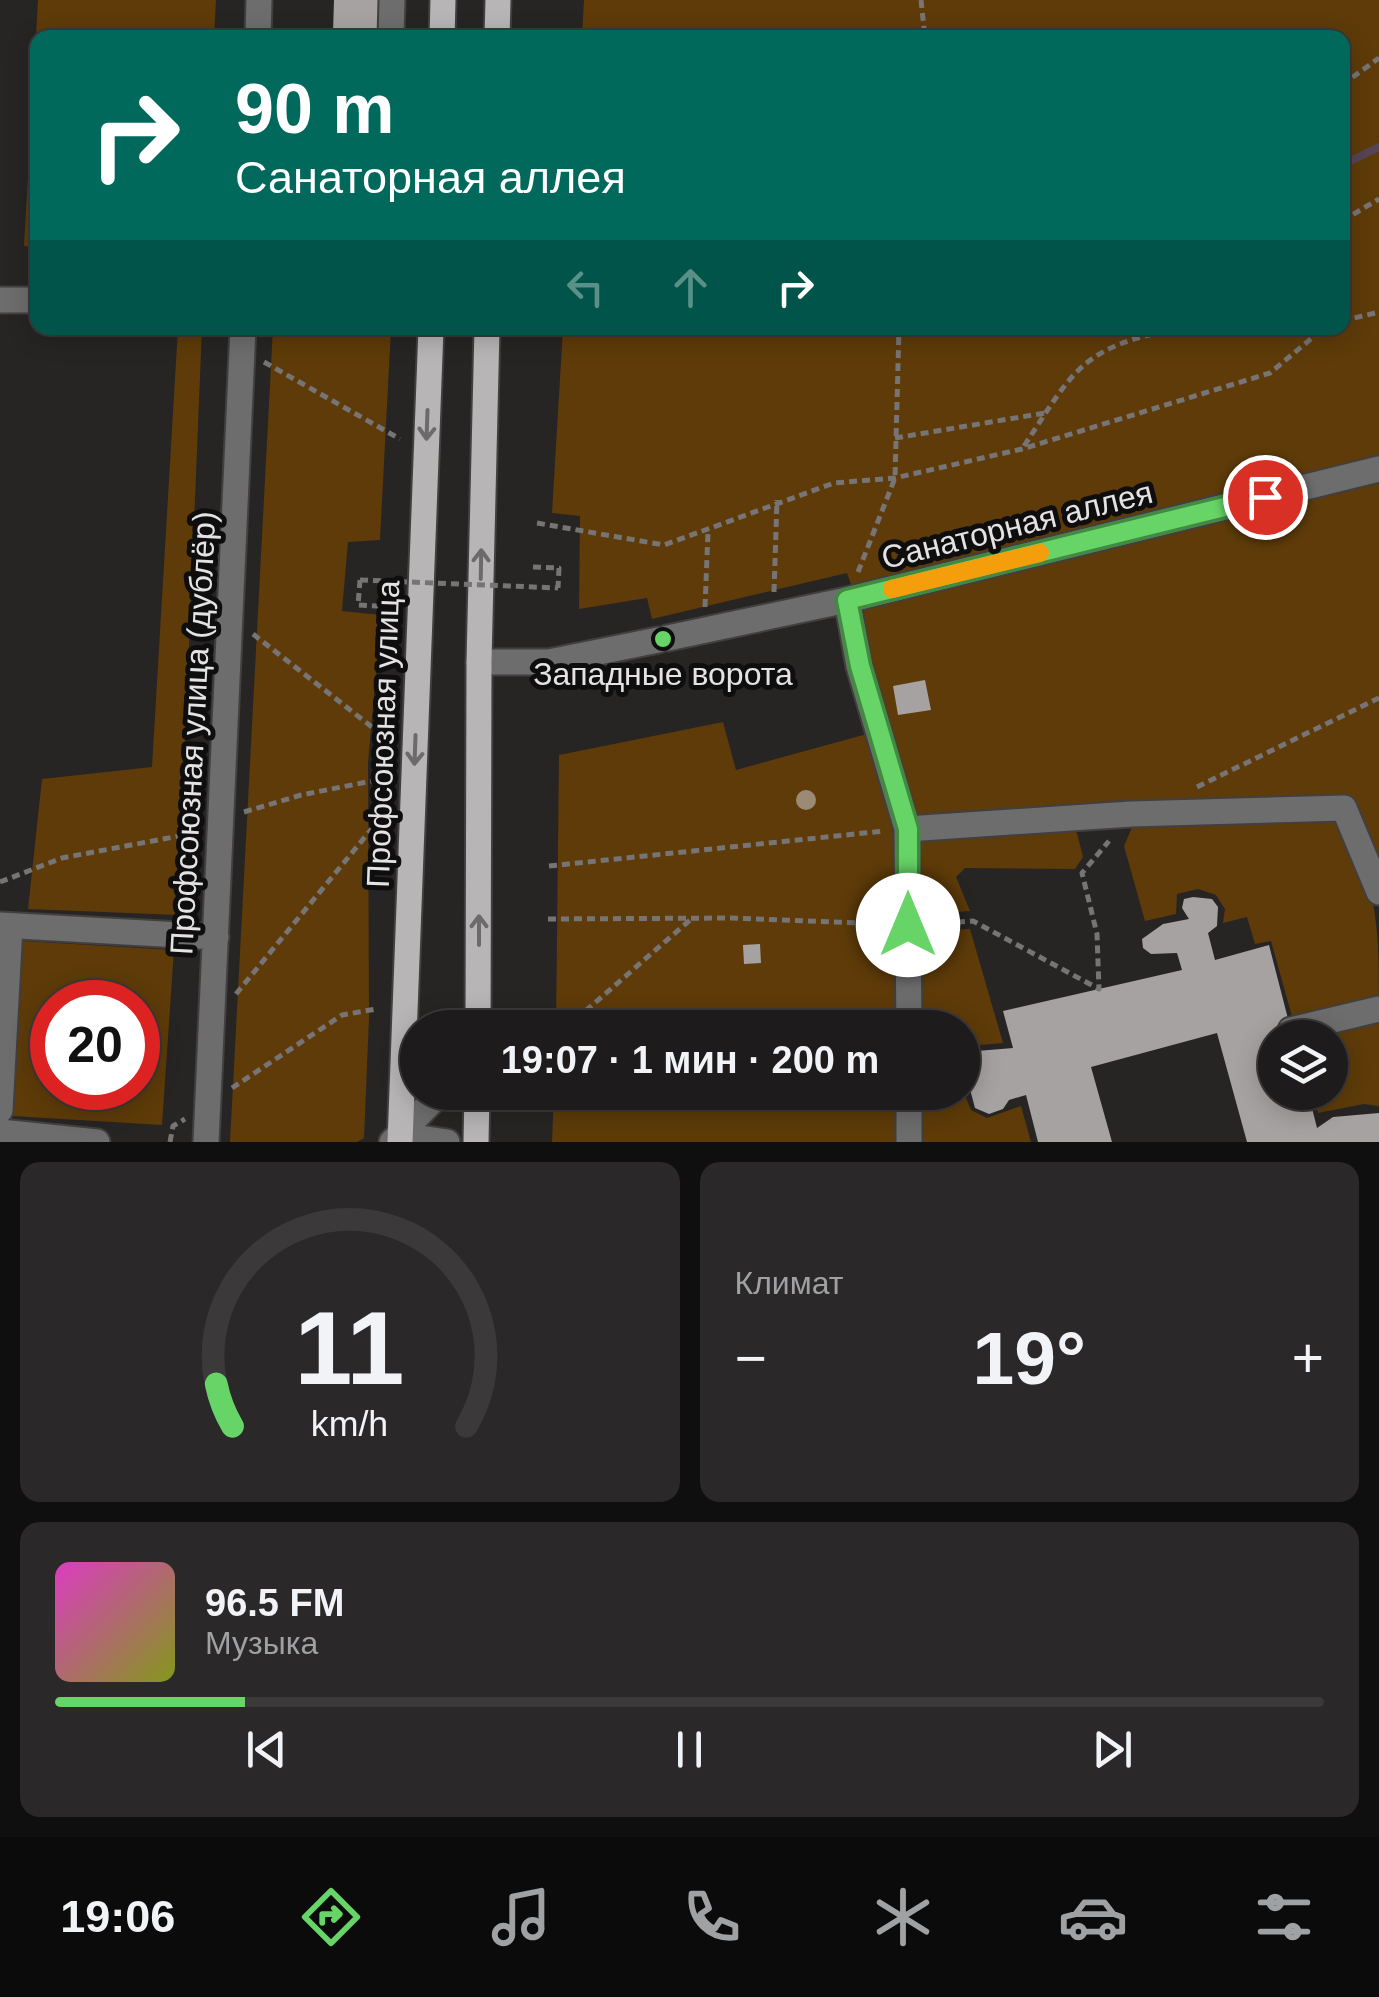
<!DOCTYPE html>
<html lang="ru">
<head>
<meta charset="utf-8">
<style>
  :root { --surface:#1d1b1b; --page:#2a2828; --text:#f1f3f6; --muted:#a0a1a3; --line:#3b393a; --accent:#66d466 }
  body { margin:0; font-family:Helvetica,sans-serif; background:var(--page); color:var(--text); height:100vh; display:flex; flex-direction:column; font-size:38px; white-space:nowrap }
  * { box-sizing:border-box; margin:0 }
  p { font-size:32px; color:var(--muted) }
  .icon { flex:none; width:55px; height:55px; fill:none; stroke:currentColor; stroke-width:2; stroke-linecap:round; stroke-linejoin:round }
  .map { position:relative; height:1142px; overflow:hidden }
  .drawer { display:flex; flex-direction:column; gap:20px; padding:20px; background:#100f0f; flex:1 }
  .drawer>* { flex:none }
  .hud { position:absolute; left:30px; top:30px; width:1320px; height:305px; border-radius:20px; box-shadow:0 5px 25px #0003,0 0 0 2px var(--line); background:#00695c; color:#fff; overflow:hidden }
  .tools { position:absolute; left:1258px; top:1020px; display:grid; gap:20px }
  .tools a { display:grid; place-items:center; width:90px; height:90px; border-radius:50%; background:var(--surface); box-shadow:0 5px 25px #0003,0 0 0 2px var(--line); font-size:50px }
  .speed { position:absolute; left:30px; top:980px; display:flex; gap:20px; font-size:50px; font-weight:700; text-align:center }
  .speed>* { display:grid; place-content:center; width:130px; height:130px; border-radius:50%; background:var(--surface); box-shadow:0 5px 25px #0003,0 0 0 2px var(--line); line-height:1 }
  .speed .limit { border:15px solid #d22; background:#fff; color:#111 }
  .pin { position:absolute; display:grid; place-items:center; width:85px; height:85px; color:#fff; margin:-42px; border:5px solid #fff; border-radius:50%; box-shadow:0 2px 10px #0007 }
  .me { position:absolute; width:110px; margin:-55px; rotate:0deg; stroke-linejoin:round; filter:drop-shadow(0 0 8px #0008) }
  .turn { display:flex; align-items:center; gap:35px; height:210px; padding:0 40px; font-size:45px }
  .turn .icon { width:130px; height:130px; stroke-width:2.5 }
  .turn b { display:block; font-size:70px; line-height:85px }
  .lanes { display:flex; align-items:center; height:95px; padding:0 40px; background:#0003; justify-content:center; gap:50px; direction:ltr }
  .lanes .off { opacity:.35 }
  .big { font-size:75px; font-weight:700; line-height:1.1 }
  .drawer .widget { flex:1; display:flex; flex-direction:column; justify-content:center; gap:15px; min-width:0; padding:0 35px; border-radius:20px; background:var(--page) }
  .drawer .dial { align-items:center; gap:0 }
  .dial svg { height:260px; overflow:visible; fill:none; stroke:var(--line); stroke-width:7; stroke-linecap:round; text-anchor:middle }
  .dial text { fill:var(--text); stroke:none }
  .song { display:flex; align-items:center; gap:30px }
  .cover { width:120px; height:120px; border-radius:15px; background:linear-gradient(135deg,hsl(310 70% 55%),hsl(70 70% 35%)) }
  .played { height:10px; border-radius:5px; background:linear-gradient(90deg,var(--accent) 15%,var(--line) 15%) }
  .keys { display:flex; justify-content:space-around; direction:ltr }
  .heat { display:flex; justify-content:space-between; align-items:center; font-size:55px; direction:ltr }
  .drawer .tiles { flex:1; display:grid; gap:20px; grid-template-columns:1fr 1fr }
  .widget:last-child { grid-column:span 2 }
  .trip { position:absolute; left:400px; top:1010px; width:580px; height:100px; border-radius:50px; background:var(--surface); box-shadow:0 5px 25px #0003,0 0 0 2px var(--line); font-weight:700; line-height:100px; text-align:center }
  .tab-bar { display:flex; height:160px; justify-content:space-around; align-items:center; background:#0c0b0b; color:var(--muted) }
  .tab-bar .icon { width:70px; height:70px }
  .tab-bar .selected { color:var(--accent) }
  .tab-bar b { font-size:45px; color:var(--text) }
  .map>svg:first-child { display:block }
  .green { fill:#5e3b09; fill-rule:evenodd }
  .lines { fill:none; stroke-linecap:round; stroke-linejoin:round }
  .stream { stroke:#574455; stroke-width:8 }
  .building { fill:#a6a2a1 }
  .minor-casing { stroke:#413f3f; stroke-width:29 }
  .major-casing { stroke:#413f3f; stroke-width:29 }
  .path { stroke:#767474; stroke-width:5; stroke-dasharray:8 5; stroke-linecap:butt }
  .minor { stroke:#6e6d6d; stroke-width:25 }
  .major { stroke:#b8b5b6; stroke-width:25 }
  .path-bridge { stroke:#767474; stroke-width:5; stroke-dasharray:8 5; stroke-linecap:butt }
  .tree { fill:#9d8a76 }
  .oneway { stroke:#6c6a6a }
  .route-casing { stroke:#428a42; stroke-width:25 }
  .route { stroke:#66d466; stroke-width:18 }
  .slow { stroke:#f59e0b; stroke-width:18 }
  .poi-dot { fill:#66d466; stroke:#0f0e0e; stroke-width:4 }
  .labels { text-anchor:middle; stroke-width:10; stroke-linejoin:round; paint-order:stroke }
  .street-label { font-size:32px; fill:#e4e2e2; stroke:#0f0e0e }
  .poi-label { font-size:32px; fill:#e4e2e2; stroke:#0f0e0e }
</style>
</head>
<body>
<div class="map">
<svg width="1379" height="1142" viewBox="0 0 1379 1142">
  <rect width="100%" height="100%" fill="#272424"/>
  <path class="green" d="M38,0H216L214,37L38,38L37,247L24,246Z
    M584,0H1379V873L1347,795L917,817L871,676L859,607L847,573L652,619L647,598L579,609L580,516L552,513L563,328H1342V38L582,37Z
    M178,328H202L178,915L28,909L42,779L152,767Z
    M273,328H391L380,540L348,542L342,611L381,615L368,763L369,1018L364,1138L357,1142H230Z
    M723,722L736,770L867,734L894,830L897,1027L556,1028L559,755Z
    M1326,814C1379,866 1379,930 1379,1000L1293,1020L1271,941L1255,944L1247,917L1223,923L1225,909L1216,895L1198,889L1177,894L1176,914L1145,921L1124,846L1133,825Z
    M1067,828L1077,833L1083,857L1075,869L965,868L956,877L970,911L929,914L915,899L912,851L926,837Z
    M970,929L1003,1043L980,1045L963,1070L962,1028L915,1027V943L933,930Z
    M23,941L174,950L162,1125L12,1116ZM52,1002H138V1088H52Z
    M1379,1019V1106L1364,1104L1318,1113L1313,1093L1330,1092V1038H1308Z
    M963,1091L971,1110L987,1118L1021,1106L1031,1142H919L915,1093Z
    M554,1093H897V1142H552Z"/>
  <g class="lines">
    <path class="stream" d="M1342,165L1379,147"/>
  </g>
  <path class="building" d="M334,0H383L382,34L333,32Z
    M925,680L931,710L898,715L893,686Z
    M1193,897L1212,899L1218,907L1217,926L1208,933L1215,960L1269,945L1293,1038H1275V1092H1308L1317,1128L1333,1117L1379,1113V1142H1247L1217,1033L1091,1067L1112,1142H1038L1026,1095L1009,1100L1003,1109L989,1114L975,1108L968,1082L977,1051L1013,1048L1003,1011L1182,970L1177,953L1151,954L1143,948L1142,939L1163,924L1189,919L1182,908L1184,899Z
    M760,944L761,963L744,964L743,945Z
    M87,1088H98L97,1106H86Z"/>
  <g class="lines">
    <defs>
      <path id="minor" d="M258,38L259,0
        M391,38L392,0
        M0,300H38
        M847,600L859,666L907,829L1131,814L1344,808L1379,892
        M668,638L847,600L1379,469
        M479,662H549L658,640
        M907,829L909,1028
        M0,925L216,937
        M1291,1030L1379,1009
        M909,1092V1142
        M0,1110L10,926
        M0,1132L97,1142
        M400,1135L447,1142
        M206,1142L243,328
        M392,1142L441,1092"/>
      <path id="major" d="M442,38L443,0
        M497,38L498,0
        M478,1028L479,662L487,328
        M400,1142L431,328
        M476,1142L477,1092"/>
    </defs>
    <use href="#minor" class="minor-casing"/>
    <use href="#major" class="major-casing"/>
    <path class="path" d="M921,0L925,38
      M1342,85L1379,58
      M1342,221L1379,199
      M1342,321L1379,312
      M899,332L916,328
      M264,362L400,439
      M895,438L1045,413
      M1024,446C1076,367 1081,348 1179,328
      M537,523L664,545L834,483L895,478L1022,449L1270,373L1324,328
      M533,567L559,568L558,588
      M858,572L895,478L899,328
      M360,580L358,605L390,607
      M774,592L777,500
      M705,607L708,532
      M253,634L377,731
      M1197,787L1379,698
      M244,812L301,795L377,780
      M549,866L884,831
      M0,882L62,858L195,833
      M548,919L731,918L885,924
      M931,924L973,921L1099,989L1097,934L1082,873L1109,841
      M236,994L374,826
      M566,1028L690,920
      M232,1088L342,1015L376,1009
      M170,1142L173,1126L185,1119"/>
    <use href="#minor" class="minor"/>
    <use href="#major" class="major"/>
    <path class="path-bridge" d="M360,580L558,588"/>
  </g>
  <circle class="tree" cx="806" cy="800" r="10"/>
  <defs><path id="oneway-shaft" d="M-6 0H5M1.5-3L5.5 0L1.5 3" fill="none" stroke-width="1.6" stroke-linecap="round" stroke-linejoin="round" transform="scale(2.5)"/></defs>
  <g class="oneway">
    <use href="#oneway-shaft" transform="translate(427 425) rotate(92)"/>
    <use href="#oneway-shaft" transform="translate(481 564) rotate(-89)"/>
    <use href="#oneway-shaft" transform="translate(415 750) rotate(92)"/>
    <use href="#oneway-shaft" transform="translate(479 930) rotate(-90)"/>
  </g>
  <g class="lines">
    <defs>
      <path id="route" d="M908,925V829L860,666L847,600L1265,497"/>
    </defs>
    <use href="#route" class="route-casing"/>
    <use href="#route" class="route"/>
    <path class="slow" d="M892,589L1040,553"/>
  </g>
  <circle class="poi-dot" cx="663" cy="639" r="10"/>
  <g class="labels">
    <g class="street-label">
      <text transform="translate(1017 525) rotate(-14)" y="11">Санаторная аллея</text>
      <text transform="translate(193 733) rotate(-87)" y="11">Профсоюзная улица (дублёр)</text>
      <text transform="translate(383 734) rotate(-88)" y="11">Профсоюзная улица</text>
    </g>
    <g class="poi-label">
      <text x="663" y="685">Западные ворота</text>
    </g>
  </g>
</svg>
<div class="tools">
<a><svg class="icon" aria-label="layers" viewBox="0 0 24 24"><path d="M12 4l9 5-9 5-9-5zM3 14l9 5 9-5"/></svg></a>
</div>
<div class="speed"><div class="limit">20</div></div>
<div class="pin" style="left:1265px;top:497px;background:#d93025"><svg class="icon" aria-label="arrive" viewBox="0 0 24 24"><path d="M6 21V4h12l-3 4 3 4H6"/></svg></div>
<svg class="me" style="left:908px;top:925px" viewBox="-20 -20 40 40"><circle r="19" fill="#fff"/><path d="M0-13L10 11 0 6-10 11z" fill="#66d466"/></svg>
<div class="trip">19:07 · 1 мин · 200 m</div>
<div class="hud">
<div class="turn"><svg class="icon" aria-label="right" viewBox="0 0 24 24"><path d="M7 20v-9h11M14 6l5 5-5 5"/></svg><div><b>90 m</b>Санаторная аллея</div></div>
<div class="lanes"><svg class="icon off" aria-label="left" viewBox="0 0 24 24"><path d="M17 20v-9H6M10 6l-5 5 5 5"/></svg><svg class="icon off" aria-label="ahead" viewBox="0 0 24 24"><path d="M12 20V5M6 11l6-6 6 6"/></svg><svg class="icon" aria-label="right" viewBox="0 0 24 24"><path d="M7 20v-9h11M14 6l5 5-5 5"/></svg></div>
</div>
</div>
<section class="drawer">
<div class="tiles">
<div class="widget dial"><svg viewBox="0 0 100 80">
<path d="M14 69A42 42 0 1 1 86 69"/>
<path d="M14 69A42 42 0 0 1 9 56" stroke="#66d466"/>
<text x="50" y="56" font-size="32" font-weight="700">11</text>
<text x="50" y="72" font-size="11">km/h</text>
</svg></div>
<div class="widget"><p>Климат</p>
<div class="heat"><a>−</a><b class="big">19°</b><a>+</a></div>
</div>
<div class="widget">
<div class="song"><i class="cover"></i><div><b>96.5 FM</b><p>Музыка</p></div></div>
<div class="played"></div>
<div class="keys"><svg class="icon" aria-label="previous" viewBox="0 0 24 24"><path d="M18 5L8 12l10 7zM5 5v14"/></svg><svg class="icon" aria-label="pause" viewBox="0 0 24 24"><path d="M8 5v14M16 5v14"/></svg><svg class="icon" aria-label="next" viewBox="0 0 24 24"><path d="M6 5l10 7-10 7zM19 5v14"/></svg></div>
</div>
</div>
</section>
<nav class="tab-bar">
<b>19:06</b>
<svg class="icon selected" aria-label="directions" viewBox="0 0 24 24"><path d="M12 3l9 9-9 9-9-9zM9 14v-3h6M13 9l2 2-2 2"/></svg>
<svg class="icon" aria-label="music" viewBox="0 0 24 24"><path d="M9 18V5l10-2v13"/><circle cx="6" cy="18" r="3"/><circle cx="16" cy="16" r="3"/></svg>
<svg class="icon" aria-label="phone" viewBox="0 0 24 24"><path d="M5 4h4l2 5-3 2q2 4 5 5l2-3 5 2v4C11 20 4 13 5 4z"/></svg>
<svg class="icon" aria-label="climate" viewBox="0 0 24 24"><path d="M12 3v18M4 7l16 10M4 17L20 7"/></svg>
<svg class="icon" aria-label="car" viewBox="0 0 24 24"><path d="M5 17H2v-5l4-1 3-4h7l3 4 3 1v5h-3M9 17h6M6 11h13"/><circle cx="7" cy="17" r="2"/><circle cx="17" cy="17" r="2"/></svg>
<svg class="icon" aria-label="filters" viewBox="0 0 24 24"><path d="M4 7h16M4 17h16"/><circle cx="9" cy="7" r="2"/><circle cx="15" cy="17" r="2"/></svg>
</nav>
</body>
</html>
